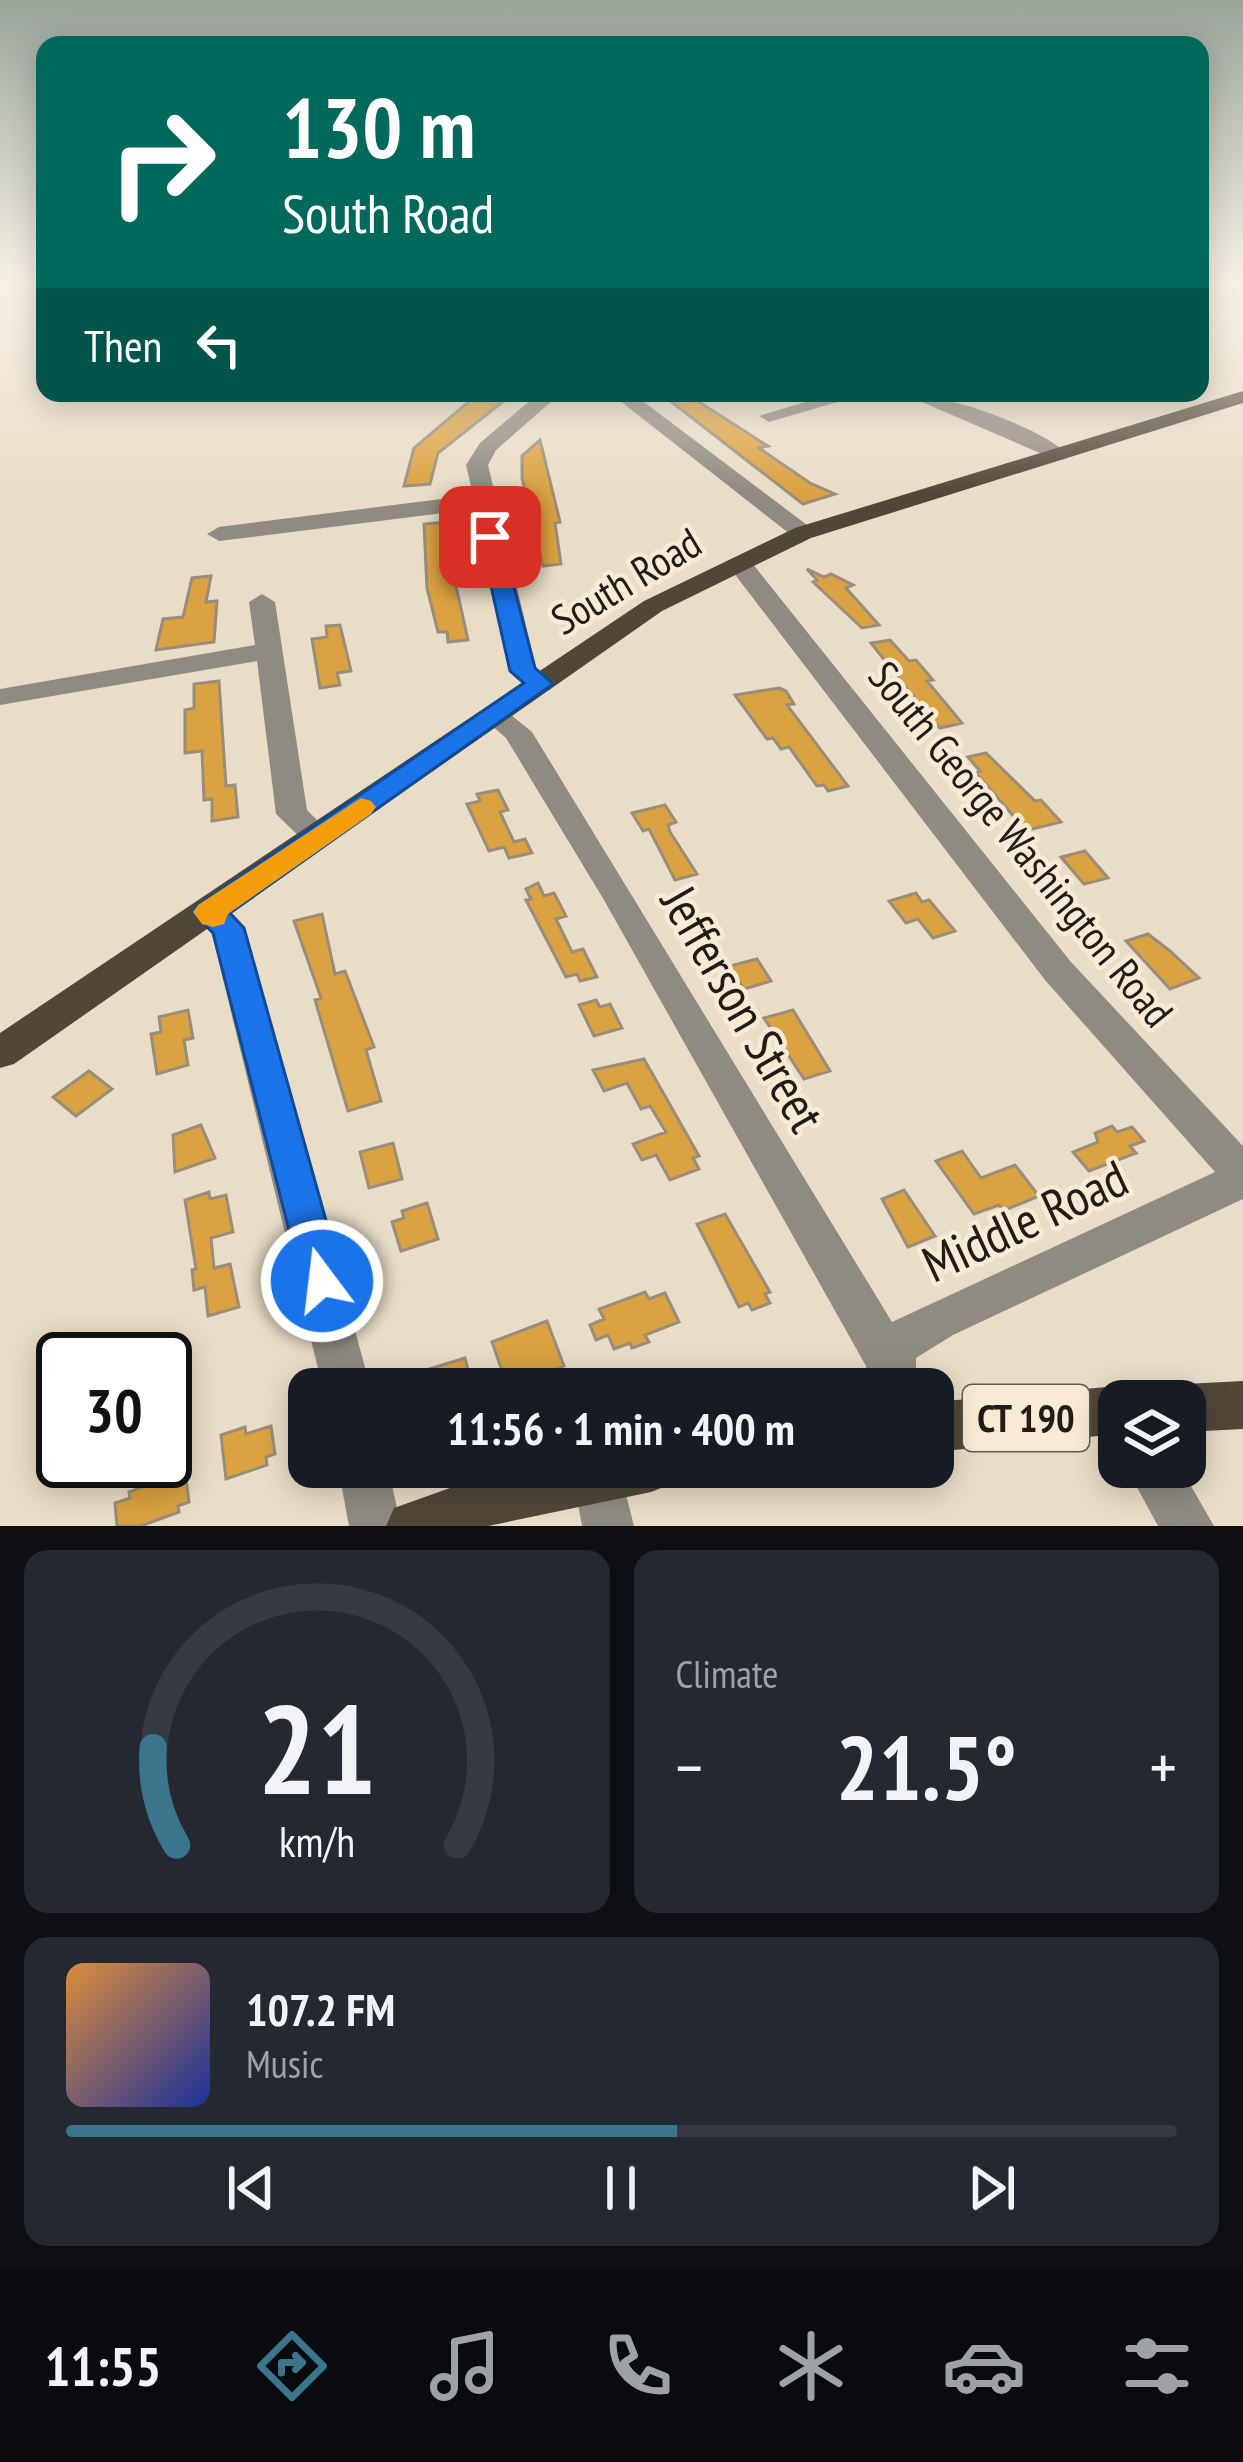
<!DOCTYPE html>
<html lang="en">
<head>
<meta charset="utf-8">
<style>
  :root { --surface:#171b24; --page:#242831; --text:#f1f3f6; --muted:#9ea1a6; --line:#363941; --accent:#3a748d }
  body { margin:0; font-family:"PT Sans Narrow",sans-serif; background:var(--page); color:var(--text); height:100vh; display:flex; flex-direction:column; font-size:45px; white-space:nowrap }
  * { box-sizing:border-box; margin:0 }
  p { font-size:39px; color:var(--muted) }
  .icon { flex:none; width:66px; height:66px; fill:none; stroke:currentColor; stroke-width:2; stroke-linecap:round; stroke-linejoin:round }
  .map { position:relative; height:1526px; overflow:hidden }
  .sheet { display:flex; flex-direction:column; gap:24px; padding:24px; background:#0d0f14; flex:1 }
  .sheet>* { flex:none }
  .guide { position:absolute; left:36px; top:36px; width:1173px; height:366px; border-radius:24px; box-shadow:0 6px 30px #0003; background:#00695c; color:#fff; overflow:hidden }
  .tools { position:absolute; left:1098px; top:1380px; display:grid; gap:24px }
  .tools a { display:grid; place-items:center; width:108px; height:108px; border-radius:24px; background:var(--surface); box-shadow:0 6px 30px #0003; font-size:60px }
  .speed { position:absolute; left:36px; top:1332px; display:flex; gap:24px; font-size:60px; font-weight:700; text-align:center }
  .speed>* { display:grid; place-content:center; width:156px; height:156px; border-radius:50%; background:var(--surface); box-shadow:0 6px 30px #0003; line-height:1 }
  .speed .limit { border:6px solid #111; border-radius:18px; background:#fff; color:#111 }
  .pin { position:absolute; display:grid; place-items:center; width:102px; height:102px; color:#fff; margin:-51px; border-radius:24px; box-shadow:0 6px 18px #0006 }
  .me { position:absolute; width:132px; margin:-66px; rotate:345deg; stroke-linejoin:round; filter:drop-shadow(0 0 9px #0008) }
  .turn { display:flex; align-items:center; gap:42px; height:252px; padding:0 48px; font-size:54px }
  .turn .icon { width:156px; height:156px; stroke-width:2.5 }
  .turn b { display:block; font-size:84px; line-height:102px }
  .then { display:flex; align-items:center; height:114px; padding:0 48px; background:#0003; gap:24px; font-size:45px }
  .big { font-size:90px; font-weight:600; line-height:1.1 }
  .sheet .card { flex:1; display:flex; flex-direction:column; justify-content:center; gap:18px; min-width:0; padding:0 42px; border-radius:24px; background:var(--page) }
  .sheet .dial { align-items:center; gap:0 }
  .dial svg { height:312px; overflow:visible; fill:none; stroke:var(--line); stroke-width:7; stroke-linecap:round; text-anchor:middle }
  .dial text { fill:var(--text); stroke:none }
  .song { display:flex; align-items:center; gap:36px }
  .cover { width:144px; height:144px; border-radius:18px; background:linear-gradient(135deg,hsl(30 70% 55%),hsl(230 70% 35%)) }
  .played { height:12px; border-radius:6px; background:linear-gradient(90deg,var(--accent) 55%,var(--line) 55%) }
  .keys { display:flex; justify-content:space-around; direction:ltr }
  .heat { display:flex; justify-content:space-between; align-items:center; font-size:66px; direction:ltr }
  .sheet .tiles { flex:1; display:grid; gap:24px; grid-template-columns:1fr 1fr }
  .card:last-child { grid-column:span 2 }
  .trip { position:absolute; left:288px; top:1368px; width:666px; height:120px; border-radius:24px; background:var(--surface); box-shadow:0 6px 30px #0003; font-weight:600; line-height:120px; text-align:center }
  .tab-bar { display:flex; height:192px; justify-content:space-around; align-items:center; background:#090b0e; color:var(--muted) }
  .tab-bar .icon { width:84px; height:84px }
  .tab-bar .on { color:var(--accent) }
  .tab-bar b { font-size:54px; color:var(--text) }
  .map>svg:first-child { display:block }
  .building { fill:#dba241; stroke:#9a8d7a; stroke-width:3 }
  .lines { fill:none; stroke-linecap:round; stroke-linejoin:round }
  .minor { fill:#908b82; fill-rule:evenodd }
  .major { fill:#514739; fill-rule:evenodd }
  .route { fill:#1a73e8; stroke:#114b97; stroke-width:3 }
  .slow { fill:#f59e0b }
  .labels { text-anchor:middle; stroke-width:9; stroke-linejoin:round; paint-order:stroke }
  .shield { fill:#f8ead5; stroke:#625a4f; stroke-width:3 }
  .shield-label { font-size:39px; font-weight:bold; fill:#211c15 }
  .street-label { font-size:42px; fill:#211c15; stroke:#f8ead5 }
  .near-street-label { font-size:51px; fill:#211c15; stroke:#f8ead5 }
</style>
</head>
<body>
<div class="map">
<svg width="1243" height="1526" viewBox="0 0 1243 1526">
  <rect width="100%" height="100%" fill="#eaddc8"/>
  <path class="building" d="M479,393H514L438,453L430,484L404,486L414,448Z
    M660,393H685L768,446L759,448L810,483L835,494L803,504Z
    M540,440L560,522L555,523L561,564L543,566L522,478V456Z
    M446,522V541L468,640L448,642L447,632H438L427,588L424,524Z
    M807,569L824,577L831,574L853,585L846,588L879,625L862,628L813,582L817,580Z
    M211,576L206,602L217,601L214,642L156,650L163,619L183,617L192,578Z
    M340,625L351,671L337,673L340,685L320,688L312,639L327,637L326,626Z
    M890,640L909,661L916,660L933,680L927,681L962,723L940,728L924,710L871,643Z
    M219,681L226,786L235,785L238,817L212,821V799L204,800L202,751L185,753V710L194,708V684Z
    M779,688L786,691L794,704L787,705L848,786L828,791L824,785L817,786L789,747L781,749L773,738L767,739L735,695Z
    M986,753L1035,801L1041,800L1061,822L1028,830L1016,819L975,772L980,771L968,757Z
    M498,790L508,810L500,812L514,842L525,839L532,853L509,858L504,847L489,851L467,804L480,801L477,794Z
    M665,805L676,822L668,825L670,832L697,874L675,880L649,829L643,831L632,813Z
    M1085,851L1108,878L1084,884L1061,857Z
    M538,883L544,896L554,893L566,916L556,919L572,952L583,949L597,977L580,981L577,974L566,977L526,900L531,899L526,889Z
    M916,893L922,902L929,900L955,931L933,938L918,919L906,923L889,901Z
    M322,914L335,974L345,971L374,1047L366,1050L381,1101L348,1111L315,1000L321,998L294,921Z
    M1148,934L1170,951L1199,978L1170,989L1126,941Z
    M757,959L771,981L744,989L730,966Z
    M596,1000L600,1007L610,1004L622,1028L594,1036L579,1005Z
    M188,1010L193,1038L184,1040L188,1065L157,1074L151,1034L161,1032L159,1017Z
    M793,1010L830,1071L804,1079L764,1018Z
    M644,1059L699,1156L693,1158L699,1169L670,1180L656,1155L642,1160L633,1144L666,1132L650,1106L641,1109L627,1083L604,1091L593,1070Z
    M89,1071L112,1089L76,1116L53,1097Z
    M201,1125L215,1158L175,1172L173,1135Z
    M1112,1126L1117,1132L1132,1127L1144,1141L1130,1146L1136,1153L1089,1171L1073,1152L1098,1142L1095,1133Z
    M393,1143L402,1179L369,1188L360,1152Z
    M962,1151L981,1178L1015,1165L1039,1196L1003,1211L999,1205L974,1214L936,1161Z
    M904,1190L935,1236L908,1247L882,1199Z
    M209,1192L210,1199L226,1195L233,1232L211,1238L214,1268L230,1264L239,1307L208,1316L205,1287L194,1290L192,1270L196,1269L185,1200Z
    M427,1203L438,1239L401,1251L392,1222L404,1218L402,1211Z
    M725,1214L770,1292L765,1294L770,1303L752,1310L748,1303L739,1307L715,1259L697,1224Z
    M645,1292L649,1299L665,1293L679,1322L645,1335L649,1342L632,1348L630,1343L614,1349L608,1335L596,1340L590,1325L604,1319L599,1309Z
    M547,1321L564,1366L508,1388L492,1342Z
    M465,1358L473,1389H416L413,1374Z
    M271,1426L275,1454L266,1457L267,1465L226,1479L221,1435L245,1427L246,1434Z
    M174,1475L175,1482L186,1478L189,1502L178,1506L179,1512L141,1526H117L115,1503L130,1498L129,1492Z"/>
  <g class="lines">
    <path class="minor" d="M539,393H561L496,450L488,465L536,668L554,684L550,690H530L509,671L475,509L219,541L207,534L219,527L473,495L466,465L480,443Z
      M610,393H632L811,528V538H795Z
      M835,393H868L769,422L759,416Z
      M901,393C943,393 1035,425 1067,453L1049,457Z
      M739,556L748,558L1071,962L1243,1146V1199L953,1335L916,1358V1389H868L866,1366L604,900L506,738L482,717L486,711H506L532,732L892,1322L1215,1172L1045,980L730,568L727,563Z
      M262,594L275,602L307,810L334,837L329,844H307L276,814L257,661L0,705V689L255,645L249,602Z
      M209,900L221,903L245,928L371,1389H323L212,934L192,912L197,903Z
      M338,1467H388L401,1526H349Z
      M577,1467H619L634,1526H582L573,1477Z
      M1126,1467H1180L1214,1526H1158Z"/>
    <path class="major" d="M1243,391V403L811,538L662,611L14,1064L0,1068V1033L644,601L795,528Z
      M1243,1381V1429L1185,1432V1401H1164L1168,1391L1185,1384Z
      M1119,1386L1136,1393L1140,1401H1119V1434L933,1452V1402Z
      M526,1467H676L669,1485L651,1492L488,1526H386L394,1508L489,1474Z"/>
  </g>
  <linearGradient id="sky" x2="0" y2="1"><stop stop-color="#99a499"/><stop offset="0.57" stop-color="#f6f0e6"/><stop offset="1" stop-color="#f6f0e6" stop-opacity="0"/></linearGradient>
  <rect width="1243" height="493" fill="url(#sky)"/>
  <path class="route" d="M490,531L501,537L535,668L553,684L230,913L244,928L343,1281L337,1294L322,1300L308,1294L302,1281L213,933L193,912L198,905L524,683L510,671L480,537Z"/>
  <path class="slow" d="M361,798L371,801L376,807L371,814L228,914L224,924L213,927L202,924L193,912L198,905Z"/>
  <g class="labels">
    <rect class="shield" x="963" y="1385" width="126" height="66" rx="9"/>
    <g class="shield-label">
      <text x="1026" y="1432">CT 190</text>
    </g>
    <g class="street-label">
      <text transform="translate(626 581) rotate(-31)" y="15">South Road</text>
      <text transform="translate(1021 844) rotate(51)" y="15">South George Washington Road</text>
    </g>
    <g class="near-street-label">
      <text transform="translate(743 1009) rotate(60)" y="18">Jefferson Street</text>
      <text transform="translate(1025 1221) rotate(-25)" y="18">Middle Road</text>
    </g>
  </g>
</svg>
<div class="tools">
<a><svg class="icon" aria-label="layers" viewBox="0 0 24 24"><path d="M12 4l9 5-9 5-9-5zM3 14l9 5 9-5"/></svg></a>
</div>
<div class="speed"><div class="limit">30</div></div>
<div class="pin" style="left:490px;top:537px;background:#d93025"><svg class="icon" aria-label="arrive" viewBox="0 0 24 24"><path d="M6 21V4h12l-3 4 3 4H6"/></svg></div>
<svg class="me" style="left:322px;top:1281px" viewBox="-20 -20 40 40"><circle r="17" fill="#1a73e8" stroke="#fff" stroke-width="3"/><path d="M0-11L8 9 0 5-8 9z" fill="#fff"/></svg>
<div class="trip">11:56 · 1 min · 400 m</div>
<div class="guide">
<div class="turn"><svg class="icon" aria-label="right" viewBox="0 0 24 24"><path d="M7 20v-9h11M14 6l5 5-5 5"/></svg><div><b>130 m</b>South Road</div></div>
<div class="then">Then<svg class="icon" aria-label="left" viewBox="0 0 24 24"><path d="M17 20v-9H6M10 6l-5 5 5 5"/></svg></div>
</div>
</div>
<section class="sheet">
<div class="tiles">
<div class="card dial"><svg viewBox="0 0 100 80">
<path d="M14 69A42 42 0 1 1 86 69"/>
<path d="M14 69A42 42 0 0 1 8 44" stroke="#3a748d"/>
<text x="50" y="56" font-size="32" font-weight="700">21</text>
<text x="50" y="72" font-size="11">km/h</text>
</svg></div>
<div class="card"><p>Climate</p>
<div class="heat"><a>−</a><b class="big">21.5°</b><a>+</a></div>
</div>
<div class="card">
<div class="song"><i class="cover"></i><div><b>107.2 FM</b><p>Music</p></div></div>
<div class="played"></div>
<div class="keys"><svg class="icon" aria-label="previous" viewBox="0 0 24 24"><path d="M18 5L8 12l10 7zM5 5v14"/></svg><svg class="icon" aria-label="pause" viewBox="0 0 24 24"><path d="M8 5v14M16 5v14"/></svg><svg class="icon" aria-label="next" viewBox="0 0 24 24"><path d="M6 5l10 7-10 7zM19 5v14"/></svg></div>
</div>
</div>
</section>
<nav class="tab-bar">
<b>11:55</b>
<svg class="icon on" aria-label="directions" viewBox="0 0 24 24"><path d="M12 3l9 9-9 9-9-9zM9 14v-3h6M13 9l2 2-2 2"/></svg>
<svg class="icon" aria-label="music" viewBox="0 0 24 24"><path d="M9 18V5l10-2v13"/><circle cx="6" cy="18" r="3"/><circle cx="16" cy="16" r="3"/></svg>
<svg class="icon" aria-label="phone" viewBox="0 0 24 24"><path d="M5 4h4l2 5-3 2q2 4 5 5l2-3 5 2v4C11 20 4 13 5 4z"/></svg>
<svg class="icon" aria-label="climate" viewBox="0 0 24 24"><path d="M12 3v18M4 7l16 10M4 17L20 7"/></svg>
<svg class="icon" aria-label="car" viewBox="0 0 24 24"><path d="M5 17H2v-5l4-1 3-4h7l3 4 3 1v5h-3M9 17h6M6 11h13"/><circle cx="7" cy="17" r="2"/><circle cx="17" cy="17" r="2"/></svg>
<svg class="icon" aria-label="filters" viewBox="0 0 24 24"><path d="M4 7h16M4 17h16"/><circle cx="9" cy="7" r="2"/><circle cx="15" cy="17" r="2"/></svg>
</nav>
</body>
</html>
